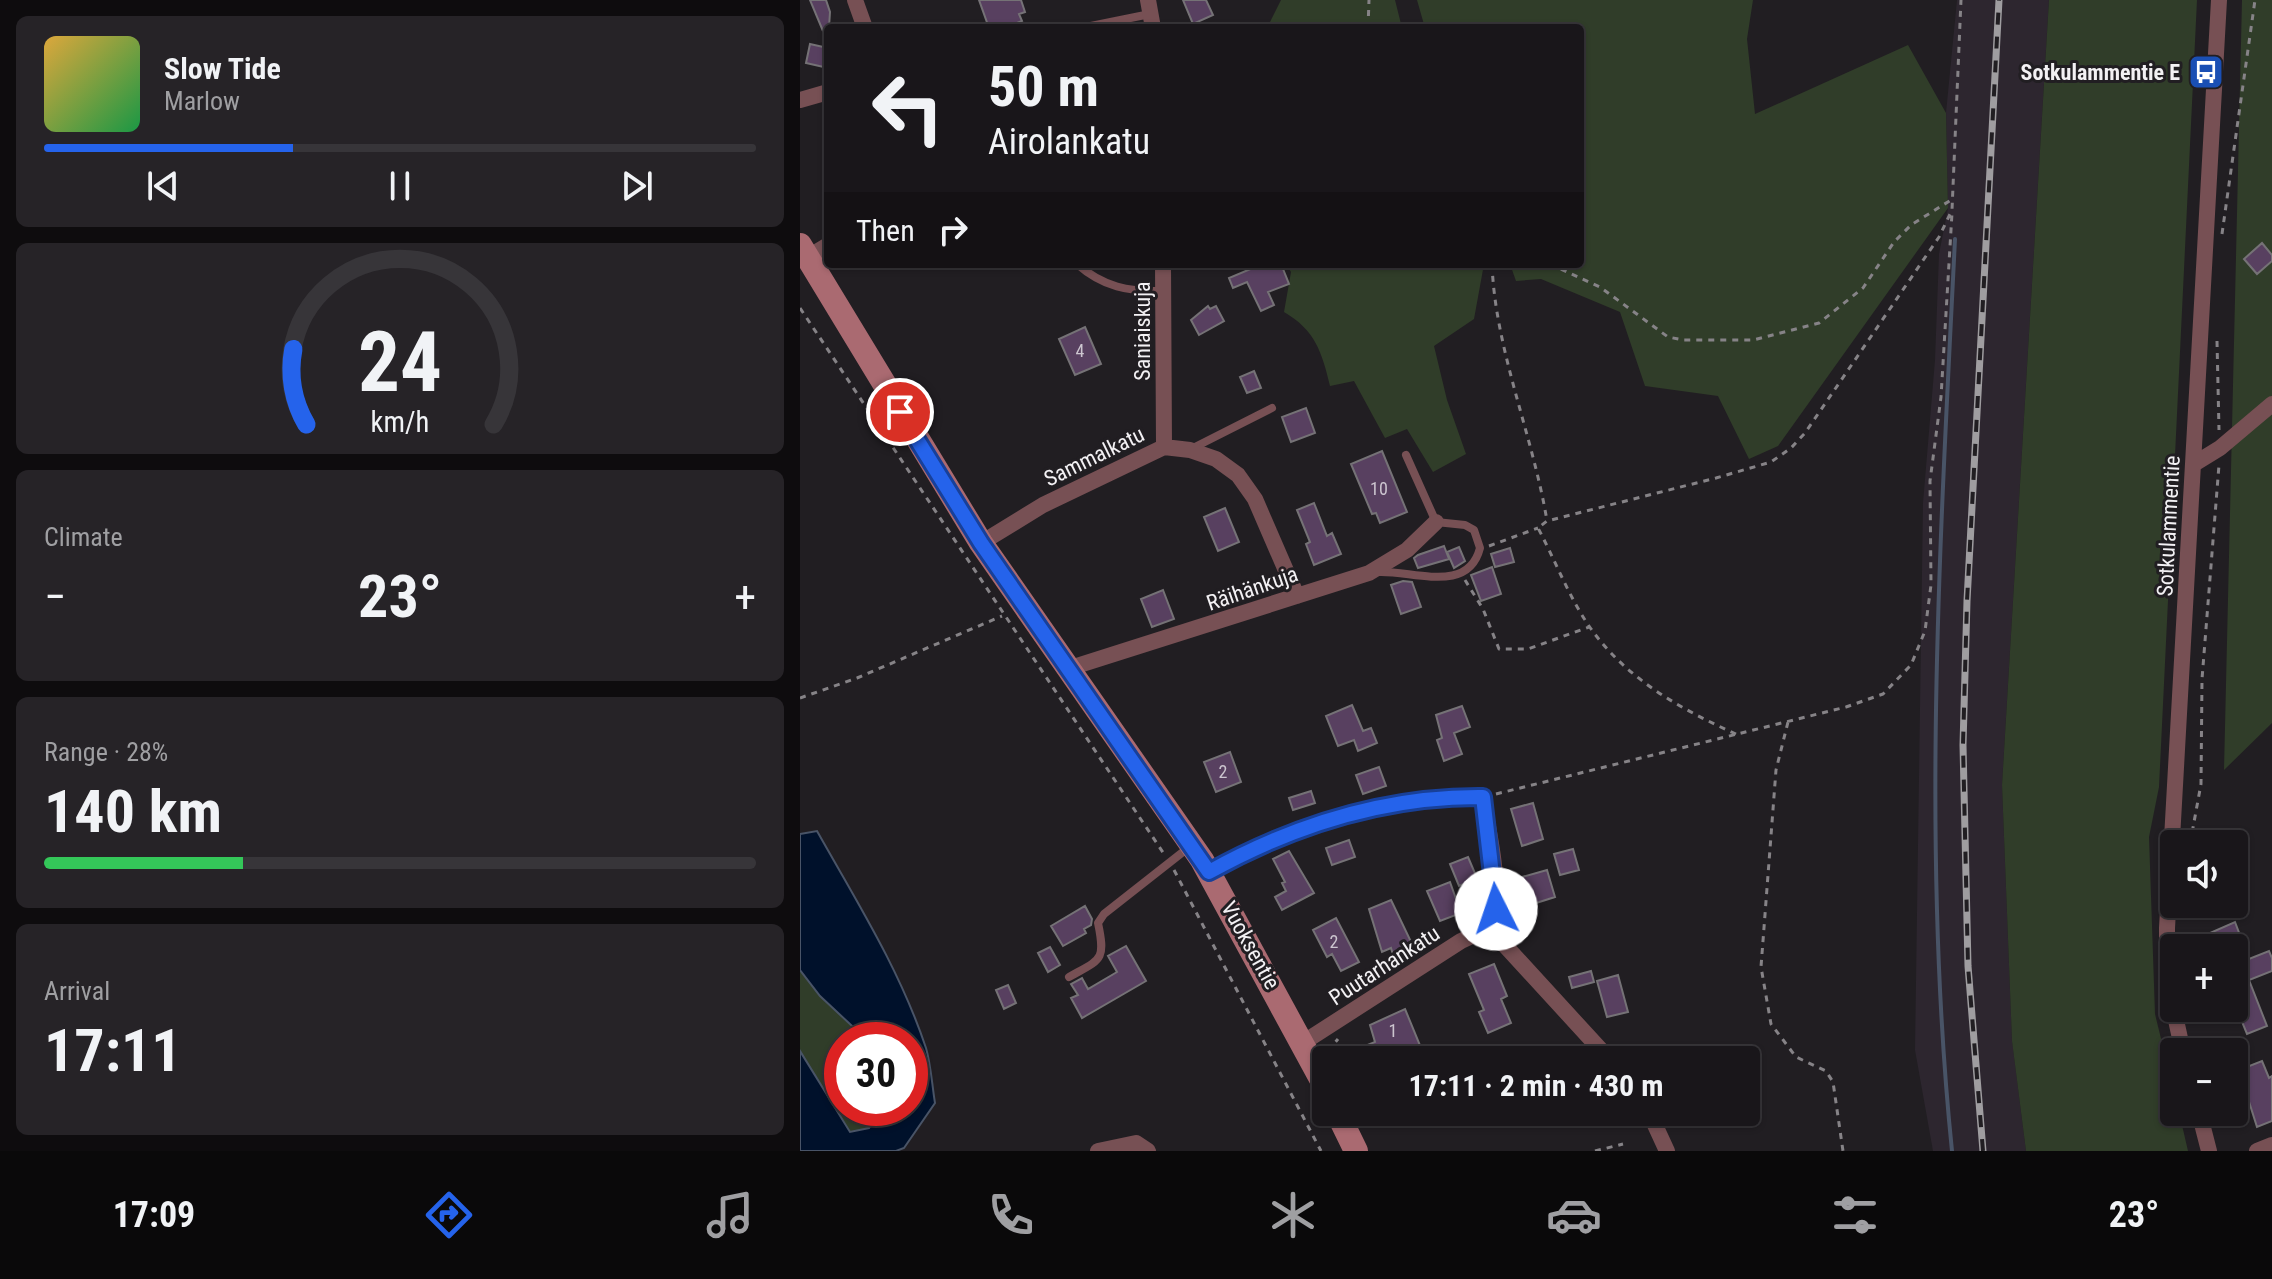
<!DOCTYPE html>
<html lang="en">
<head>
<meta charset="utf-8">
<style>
  :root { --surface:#19161a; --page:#262327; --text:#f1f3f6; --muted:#9f9fa2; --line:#373539; --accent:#2563eb }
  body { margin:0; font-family:"Roboto Condensed",sans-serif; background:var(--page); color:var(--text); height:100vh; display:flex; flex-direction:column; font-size:30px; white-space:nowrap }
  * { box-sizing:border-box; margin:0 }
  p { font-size:26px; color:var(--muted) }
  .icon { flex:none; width:44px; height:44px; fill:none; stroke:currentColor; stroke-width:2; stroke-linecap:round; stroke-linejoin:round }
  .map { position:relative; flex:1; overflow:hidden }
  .details { display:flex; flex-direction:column; gap:16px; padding:16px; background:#0e0c0e; width:800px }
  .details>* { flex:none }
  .banner { position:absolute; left:24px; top:24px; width:760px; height:244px; border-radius:8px; box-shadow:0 2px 6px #0004,0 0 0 2px var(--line); background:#19161a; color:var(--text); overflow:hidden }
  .controls { position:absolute; left:1360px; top:830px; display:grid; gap:16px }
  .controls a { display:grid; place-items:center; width:88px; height:88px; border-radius:8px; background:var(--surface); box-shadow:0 2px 6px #0004,0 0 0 2px var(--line); font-size:40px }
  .speed { position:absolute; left:24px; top:1022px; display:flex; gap:16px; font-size:40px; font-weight:700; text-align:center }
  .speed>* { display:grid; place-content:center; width:104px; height:104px; border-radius:50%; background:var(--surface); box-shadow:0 2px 6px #0004,0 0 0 2px var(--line); line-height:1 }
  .speed .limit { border:12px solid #d22; background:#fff; color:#111 }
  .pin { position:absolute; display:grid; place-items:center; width:68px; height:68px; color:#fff; margin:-34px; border:4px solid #fff; border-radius:50%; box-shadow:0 2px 8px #0007 }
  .me { position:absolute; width:88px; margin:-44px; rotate:356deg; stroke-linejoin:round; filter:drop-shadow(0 0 6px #0008) }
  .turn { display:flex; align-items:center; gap:28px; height:168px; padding:0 32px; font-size:36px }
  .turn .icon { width:104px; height:104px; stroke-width:2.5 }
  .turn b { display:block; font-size:56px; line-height:68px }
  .then { display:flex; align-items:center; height:76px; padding:0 32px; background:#0003; gap:16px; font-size:30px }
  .big { font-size:60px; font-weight:700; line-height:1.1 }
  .details .card { flex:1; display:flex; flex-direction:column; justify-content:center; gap:12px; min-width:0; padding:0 28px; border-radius:12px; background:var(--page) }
  .details .dial { align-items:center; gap:0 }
  .dial svg { height:208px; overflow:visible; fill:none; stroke:var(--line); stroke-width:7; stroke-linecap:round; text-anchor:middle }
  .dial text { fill:var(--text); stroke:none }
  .song { display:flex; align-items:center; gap:24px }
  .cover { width:96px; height:96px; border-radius:12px; background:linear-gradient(135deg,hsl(40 70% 55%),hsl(140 70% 35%)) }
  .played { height:8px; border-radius:4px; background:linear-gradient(90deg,var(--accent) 35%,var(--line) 35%) }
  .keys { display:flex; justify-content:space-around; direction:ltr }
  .heat { display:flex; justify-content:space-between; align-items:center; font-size:44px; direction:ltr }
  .charge { height:12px; border-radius:6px; background:linear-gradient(90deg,#34c759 28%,var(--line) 0) }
  .trip { position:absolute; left:512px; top:1046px; width:448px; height:80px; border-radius:8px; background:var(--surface); box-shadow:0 2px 6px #0004,0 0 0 2px var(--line); font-weight:700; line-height:80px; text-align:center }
  .dock { display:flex; height:128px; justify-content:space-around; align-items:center; background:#0a090a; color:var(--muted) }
  .dock .icon { width:56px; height:56px }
  .dock .selected { color:var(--accent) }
  .dock b { font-size:36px; color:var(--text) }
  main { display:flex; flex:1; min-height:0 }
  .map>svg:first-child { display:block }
  .built { fill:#2d262f }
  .green { fill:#303d29 }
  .water { fill:#00112b; stroke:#495467; stroke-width:2 }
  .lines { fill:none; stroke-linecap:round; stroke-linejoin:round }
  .stream { stroke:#495467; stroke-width:4 }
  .building { fill:#584060; stroke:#757276; stroke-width:2 }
  .path { stroke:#868387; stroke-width:3; stroke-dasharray:6 6; stroke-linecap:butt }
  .lane { stroke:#775054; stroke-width:8 }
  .street { stroke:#775054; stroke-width:16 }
  .secondary { stroke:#aa6a71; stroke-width:24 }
  .rail-casing { stroke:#9f9da0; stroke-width:7 }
  .rail { stroke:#211e22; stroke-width:4; stroke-dasharray:12; stroke-linecap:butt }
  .route-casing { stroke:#184099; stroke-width:20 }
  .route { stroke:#2563eb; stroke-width:14 }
  .labels { text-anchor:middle; stroke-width:6; stroke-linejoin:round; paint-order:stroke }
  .number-label { font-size:18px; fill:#ccc5cf }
  .poi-label { font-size:22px; font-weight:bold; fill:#f3f1f4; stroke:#211e22; text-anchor:end }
  .street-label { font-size:22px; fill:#f3f1f4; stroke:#211e22 }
</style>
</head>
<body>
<main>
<section class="details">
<div class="card">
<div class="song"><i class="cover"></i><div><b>Slow Tide</b><p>Marlow</p></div></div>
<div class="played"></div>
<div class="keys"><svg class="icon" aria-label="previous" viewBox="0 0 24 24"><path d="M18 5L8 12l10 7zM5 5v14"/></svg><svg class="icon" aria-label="pause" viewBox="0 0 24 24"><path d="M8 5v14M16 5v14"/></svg><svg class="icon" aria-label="next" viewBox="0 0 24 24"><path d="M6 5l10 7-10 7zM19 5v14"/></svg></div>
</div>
<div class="card dial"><svg viewBox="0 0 100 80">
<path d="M14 69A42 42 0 1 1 86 69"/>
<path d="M14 69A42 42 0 0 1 9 40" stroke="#2563eb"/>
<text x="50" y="56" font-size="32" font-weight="700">24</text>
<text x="50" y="72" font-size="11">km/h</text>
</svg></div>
<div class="card"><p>Climate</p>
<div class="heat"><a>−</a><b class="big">23°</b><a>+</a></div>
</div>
<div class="card"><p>Range · 28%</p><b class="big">140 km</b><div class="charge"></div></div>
<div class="card"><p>Arrival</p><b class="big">17:11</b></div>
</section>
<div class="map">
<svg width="1472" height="1151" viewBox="0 0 1472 1151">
  <rect width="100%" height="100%" fill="#211e22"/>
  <path class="built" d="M1157,0H1249L1202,785L1212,1040L1226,1151H1133L1115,1050L1123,503L1135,360L1139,254L1148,208L1146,113Z"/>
  <path class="green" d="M481,0H595L602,28H467Z
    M617,0H953L947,39L955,114L1108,45L1146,113L1148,208L978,446L949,459L918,396L845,386L820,312L741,279L716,281L710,264H780V28H625Z
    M1249,0H1397L1359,787L1349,837L1355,1014L1374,1092V1112H1379L1388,1151H1226L1212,1041L1202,785Z
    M1442,0H1472V723L1424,770Z
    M486,264H684L674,319L634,346L647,400L666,454L633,472L607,429L585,438L554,381L530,386C522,352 515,330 484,312L491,272Z
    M0,970L20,996L67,1040H42V1108H83L69,1128L50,1133L0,1051Z"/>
  <path class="water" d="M17,831C57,902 100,970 126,1048C131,1065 132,1085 135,1103L104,1148L96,1151H0V1051L50,1132L69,1128L83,1108H110V1040H67L20,996L0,970V834Z"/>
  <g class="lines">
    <path class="stream" d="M1152,1151C1121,848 1140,543 1155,239"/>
  </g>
  <path class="building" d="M10,0H26L30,12L28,43Z
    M179,0H221L225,12L219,14L222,21L204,28H189Z
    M383,0H406L413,15L393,24Z
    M10,44L28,48V68L6,63Z
    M1462,243L1472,255V261L1457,274L1444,259Z
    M451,264H481L489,284L468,292L474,305L461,311L447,282L433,288L429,278L453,268Z
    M408,306L410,309L416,306L424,321L399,335L391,320Z
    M285,327L301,364L275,375L259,339Z
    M454,371L461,388L447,393L440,377Z
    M506,408L515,433L491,442L482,417Z
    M582,451L607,512L580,523L576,513L572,514L551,464Z
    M514,503L527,536L532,533L541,554L514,565L506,544L510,542L497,510Z
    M425,508L439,542L418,551L404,517Z
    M644,546L649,559L618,568L614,558L618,555Z
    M659,547L665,561L654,568L647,552Z
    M710,548L714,562L695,567L691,554Z
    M692,567L701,594L681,601L671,575Z
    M603,581L612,582L621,607L601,614L591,585Z
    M363,590L374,619L352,627L341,599Z
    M552,705L563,731L571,728L577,743L558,751L554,740L538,746L526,716Z
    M662,706L670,727L654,733L662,754L644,761L637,740L642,738L636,715Z
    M430,752L441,782L416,792L404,762Z
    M579,767L586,786L563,794L556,775Z
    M511,791L515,803L493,810L489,798Z
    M733,803L743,839L722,846L711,809Z
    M549,840L555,857L532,865L526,848Z
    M773,849L779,870L760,875L754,854Z
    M489,851L514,893L482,910L475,897L486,891L482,883L485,882L473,859Z
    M668,857L677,878L659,886L650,864Z
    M747,870L755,897L730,905L728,897L723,898L719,886L724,885L722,877Z
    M650,882L661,913L640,921L627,891Z
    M591,900L613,946L593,955L591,948L582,952L569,909Z
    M285,906L292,919L291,925L284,929L286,933L263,946L251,926Z
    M536,918L559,962L541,971L532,954L527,957L513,930Z
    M1435,922L1449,959L1469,951L1472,958V971L1449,980L1467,1026L1447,1034L1434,1002V948H1416L1410,933Z
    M326,946L346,981L282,1018L271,998L278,995L271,984L282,978L288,989L317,972L308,956Z
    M250,947L260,965L248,972L238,953Z
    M694,964L707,996L701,999L711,1023L688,1033L679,1012L684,1010L669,974Z
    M791,971L794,982L772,988L769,977Z
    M818,975L828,1012L807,1017L797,981Z
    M208,985L216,1003L204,1009L196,990Z
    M605,1009L626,1060H531L575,1042L570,1025Z
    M1462,1061L1469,1078L1472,1076V1121L1457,1127L1439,1070Z"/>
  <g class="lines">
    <path class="path" d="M568,28L569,0
      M1422,234L1455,0
      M692,264C695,349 733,436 747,521
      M750,264L800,287L868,337L883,340H953L1019,323L1063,288L1094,242L1111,225L1151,200
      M0,308L364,854
      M1417,341L1419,430
      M689,546L738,528
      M665,580L683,609L699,649H728L789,627
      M0,698L57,678L202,616
      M988,722L976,770L961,967L971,1024L996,1057L1026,1071L1033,1082L1043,1151
      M936,734C880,709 825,678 789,626C769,597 755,560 738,528L747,521L916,478L971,462L991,448L1005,433L1139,237L1152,210L1161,0
      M696,794L1046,707L1083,694L1111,665L1125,631L1131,585L1130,481L1141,397L1152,213
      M1390,844L1401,784L1402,679L1419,465
      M374,870L521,1151
      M528,1051L538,1039
      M795,1151L823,1144"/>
    <path class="lane" d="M281,28L350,14
      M277,264C303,287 329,292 363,291
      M391,449L472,408
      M578,572C612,570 668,595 680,548L674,530L665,525L636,522L606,455
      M269,977C301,959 306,961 298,923L304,914L388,848"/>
    <path class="street" d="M55,0L65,28
      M348,0L353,28
      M0,100L28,92
      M8,257L28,245
      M363,264L364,447
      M1394,464L1420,448L1472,404
      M181,543L243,505L364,447L390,450L416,459L438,475L455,499L497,596
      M267,669L569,573L607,550L636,522
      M409,872C493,826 586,796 683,797C689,839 704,888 689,928
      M689,928L810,1060
      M504,1042L661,941L689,928
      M1383,1052L1367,979V928L1419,0
      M849,1112L867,1151
      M1399,1112L1409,1151
      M298,1151L336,1143L348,1151
      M1457,1151L1472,1145"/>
    <path class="secondary" d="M0,245L181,543L402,860L526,1088
      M537,1112L556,1151"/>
    <defs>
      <path id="rail" d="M1183,1151L1168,966L1163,745L1167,601L1199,0"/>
    </defs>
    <use href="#rail" class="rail-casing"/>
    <use href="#rail" class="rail"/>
  </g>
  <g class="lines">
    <defs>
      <path id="route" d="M100,412L181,543L409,872C492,826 586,796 683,797L696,909"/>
    </defs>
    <use href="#route" class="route-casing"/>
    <use href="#route" class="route"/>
  </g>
  <defs>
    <symbol id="bus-square" viewBox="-11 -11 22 22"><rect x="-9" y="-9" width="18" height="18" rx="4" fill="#1a4fb4" stroke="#211e22"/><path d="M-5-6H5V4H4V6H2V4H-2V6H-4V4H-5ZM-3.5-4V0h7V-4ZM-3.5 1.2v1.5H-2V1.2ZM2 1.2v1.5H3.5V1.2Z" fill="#fff"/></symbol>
  </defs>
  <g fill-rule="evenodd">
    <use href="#bus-square" x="1386" y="52" width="40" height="40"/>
  </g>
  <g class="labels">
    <g class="number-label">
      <text x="280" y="357">4</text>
      <text x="579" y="495">10</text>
      <text x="423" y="778">2</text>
      <text x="534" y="948">2</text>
      <text x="593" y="1037">1</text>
    </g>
    <g class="poi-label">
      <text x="1380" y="80">Sotkulammentie E</text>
    </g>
    <g class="street-label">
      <text transform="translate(342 331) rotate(-90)" y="8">Saniaiskuja</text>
      <text transform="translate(294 456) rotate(-26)" y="8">Sammalkatu</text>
      <text transform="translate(1368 526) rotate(-87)" y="8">Sotkulammentie</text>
      <text transform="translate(452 588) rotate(-19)" y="8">Räihänkuja</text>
      <text transform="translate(451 945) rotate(61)" y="8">Vuoksentie</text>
      <text transform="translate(584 965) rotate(-33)" y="8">Puutarhankatu</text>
    </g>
  </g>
</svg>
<div class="controls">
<a><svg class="icon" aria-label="sound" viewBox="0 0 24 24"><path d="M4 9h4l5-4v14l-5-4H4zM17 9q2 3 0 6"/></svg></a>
<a>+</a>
<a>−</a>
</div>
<div class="speed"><div class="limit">30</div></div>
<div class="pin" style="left:100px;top:412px;background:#d93025"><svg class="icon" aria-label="arrive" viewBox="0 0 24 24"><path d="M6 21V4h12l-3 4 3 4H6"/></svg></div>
<svg class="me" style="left:696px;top:909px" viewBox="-20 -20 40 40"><circle r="19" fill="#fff"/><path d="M0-13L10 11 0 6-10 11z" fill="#2563eb"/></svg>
<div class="trip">17:11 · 2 min · 430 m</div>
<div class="banner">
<div class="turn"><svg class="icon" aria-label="left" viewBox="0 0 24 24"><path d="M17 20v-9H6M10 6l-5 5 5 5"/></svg><div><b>50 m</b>Airolankatu</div></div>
<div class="then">Then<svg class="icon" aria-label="right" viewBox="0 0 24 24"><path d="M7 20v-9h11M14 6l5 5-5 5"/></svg></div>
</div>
</div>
</main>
<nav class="dock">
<b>17:09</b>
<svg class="icon selected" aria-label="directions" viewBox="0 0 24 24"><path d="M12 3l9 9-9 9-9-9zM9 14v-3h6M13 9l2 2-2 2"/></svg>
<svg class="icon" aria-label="music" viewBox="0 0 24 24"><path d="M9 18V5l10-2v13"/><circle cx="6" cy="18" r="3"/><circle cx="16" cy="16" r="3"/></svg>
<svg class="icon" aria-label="phone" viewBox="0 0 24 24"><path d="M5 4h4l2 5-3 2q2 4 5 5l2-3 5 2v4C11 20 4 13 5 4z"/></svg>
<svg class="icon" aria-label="climate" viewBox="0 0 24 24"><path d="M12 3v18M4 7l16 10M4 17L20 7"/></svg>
<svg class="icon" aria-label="car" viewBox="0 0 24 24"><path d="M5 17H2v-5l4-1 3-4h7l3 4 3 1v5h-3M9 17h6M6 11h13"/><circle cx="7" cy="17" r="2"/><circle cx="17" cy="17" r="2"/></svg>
<svg class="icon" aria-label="filters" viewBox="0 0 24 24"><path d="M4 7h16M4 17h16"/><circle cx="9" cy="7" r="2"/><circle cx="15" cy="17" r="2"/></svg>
<b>23°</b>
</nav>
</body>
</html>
